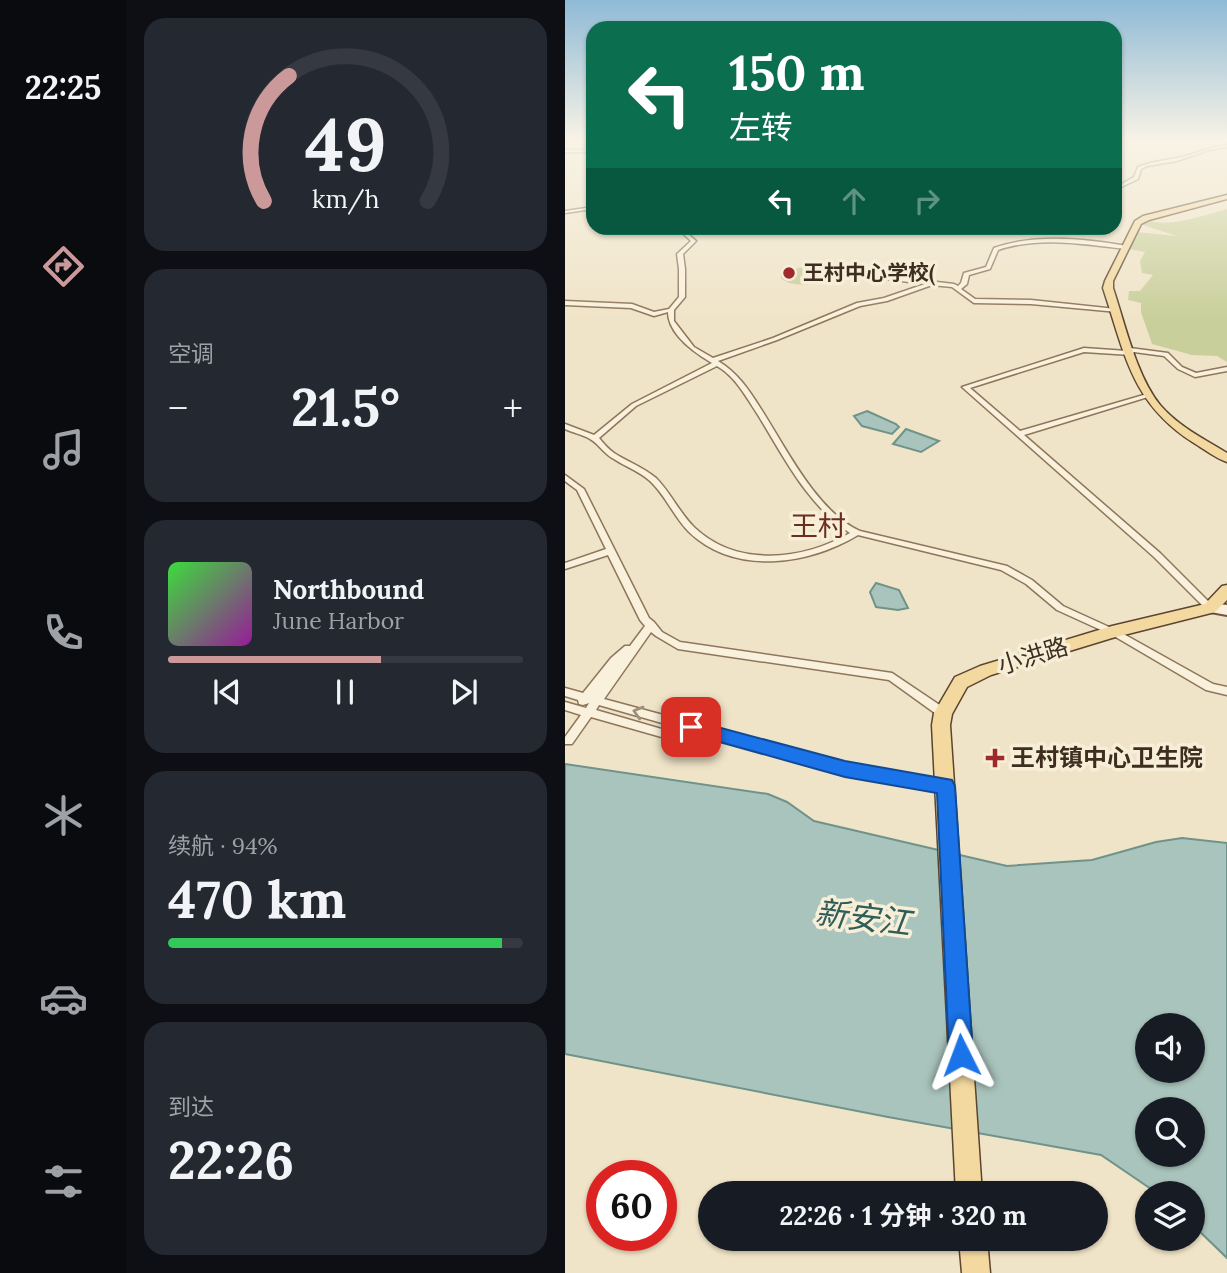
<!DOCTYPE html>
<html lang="zh">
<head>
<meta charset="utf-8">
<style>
  :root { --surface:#171b24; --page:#242831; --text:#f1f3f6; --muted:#9ea1a6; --line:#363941; --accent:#cc999b }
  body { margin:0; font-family:Lora,"Noto Sans SC",serif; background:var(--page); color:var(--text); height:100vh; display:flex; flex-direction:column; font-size:26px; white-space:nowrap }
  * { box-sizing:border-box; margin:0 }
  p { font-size:23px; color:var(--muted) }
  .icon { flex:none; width:38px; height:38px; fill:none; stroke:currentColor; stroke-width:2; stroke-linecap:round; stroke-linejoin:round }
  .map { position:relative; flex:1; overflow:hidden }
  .sheet { display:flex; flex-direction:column; gap:18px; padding:18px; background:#0d0f14; width:439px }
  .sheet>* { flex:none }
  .top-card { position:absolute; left:21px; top:21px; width:536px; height:214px; border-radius:21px; box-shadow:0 2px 5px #0004; background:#0b6e4f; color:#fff; overflow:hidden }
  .fabs { position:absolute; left:570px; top:1013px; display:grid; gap:14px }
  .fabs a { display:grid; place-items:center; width:70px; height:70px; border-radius:50%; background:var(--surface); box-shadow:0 2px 5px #0004; font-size:35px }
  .speed { position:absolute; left:21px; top:1160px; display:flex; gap:14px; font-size:35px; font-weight:700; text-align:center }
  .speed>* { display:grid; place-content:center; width:91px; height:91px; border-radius:50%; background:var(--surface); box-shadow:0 2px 5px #0004; line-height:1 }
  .speed .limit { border:10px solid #d22; background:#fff; color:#111 }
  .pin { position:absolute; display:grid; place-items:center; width:60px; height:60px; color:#fff; margin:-30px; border-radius:14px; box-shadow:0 4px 10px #0006 }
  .me { position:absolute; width:77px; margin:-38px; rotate:357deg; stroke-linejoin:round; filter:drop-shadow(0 0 5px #0008) }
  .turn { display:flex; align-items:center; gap:24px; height:147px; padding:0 28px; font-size:32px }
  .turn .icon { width:91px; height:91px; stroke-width:2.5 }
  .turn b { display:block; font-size:49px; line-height:60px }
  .lanes { display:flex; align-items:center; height:66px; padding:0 28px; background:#0003; justify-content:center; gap:35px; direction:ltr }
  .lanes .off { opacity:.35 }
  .big { font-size:52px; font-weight:700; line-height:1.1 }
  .sheet .tile { flex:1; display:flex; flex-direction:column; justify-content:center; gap:10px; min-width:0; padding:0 24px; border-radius:21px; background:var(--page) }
  .sheet .dial { align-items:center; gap:0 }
  .dial svg { height:182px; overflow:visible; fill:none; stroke:var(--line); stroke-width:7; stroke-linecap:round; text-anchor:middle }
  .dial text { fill:var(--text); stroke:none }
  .song { display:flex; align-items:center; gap:21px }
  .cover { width:84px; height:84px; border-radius:10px; background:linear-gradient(135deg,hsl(120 70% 55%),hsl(300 70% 35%)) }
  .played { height:7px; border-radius:4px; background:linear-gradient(90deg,var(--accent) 60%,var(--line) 60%) }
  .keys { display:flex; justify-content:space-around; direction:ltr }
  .heat { display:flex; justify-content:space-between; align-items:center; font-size:38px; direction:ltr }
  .charge { height:10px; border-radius:5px; background:linear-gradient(90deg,#34c759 94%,var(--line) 0) }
  .trip { position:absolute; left:133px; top:1181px; width:410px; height:70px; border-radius:35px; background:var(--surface); box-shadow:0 2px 5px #0004; font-weight:700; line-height:70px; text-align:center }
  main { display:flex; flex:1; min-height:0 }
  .tabs { display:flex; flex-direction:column; width:126px; justify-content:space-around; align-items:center; background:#090b0e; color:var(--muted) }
  .tabs .icon { width:49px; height:49px }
  .tabs .current { color:var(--accent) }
  .tabs b { font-size:32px; color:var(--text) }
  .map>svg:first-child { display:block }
  .green { fill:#c9cf9b }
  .water { fill:#a9c4bc; stroke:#6f938a; stroke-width:2; fill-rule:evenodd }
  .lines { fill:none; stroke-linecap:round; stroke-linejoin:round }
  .minor-casing { stroke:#8d765c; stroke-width:3 }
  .secondary-casing { stroke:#6f573f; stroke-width:4 }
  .primary-casing { stroke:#5b4430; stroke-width:3 }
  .minor { fill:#faf1dc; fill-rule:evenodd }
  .secondary { fill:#faf1dc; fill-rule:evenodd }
  .primary { fill:#f3d9a0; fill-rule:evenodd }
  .oneway { stroke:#9c907e }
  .route { fill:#1a73e8; stroke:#114b97; stroke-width:2 }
  .poi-dot { fill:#9e2a2b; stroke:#f7eed8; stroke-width:2.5 }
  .labels { text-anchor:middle; stroke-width:7; stroke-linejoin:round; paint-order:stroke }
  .far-poi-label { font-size:21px; font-weight:bold; fill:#3d2e20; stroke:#f7eed8; text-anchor:start }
  .street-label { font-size:24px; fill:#3d2e20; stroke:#f7eed8 }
  .poi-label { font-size:24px; font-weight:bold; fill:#3d2e20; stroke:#f7eed8; text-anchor:start }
  .quarter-label { font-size:28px; fill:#6b2e1e; stroke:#f7eed8 }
  .near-water-label { font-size:32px; font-style:italic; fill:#2f5d5a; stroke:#f7eed8 }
</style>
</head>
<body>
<main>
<nav class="tabs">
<b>22:25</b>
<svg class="icon current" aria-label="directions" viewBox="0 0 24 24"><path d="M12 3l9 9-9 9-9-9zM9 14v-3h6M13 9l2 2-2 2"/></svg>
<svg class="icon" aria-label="music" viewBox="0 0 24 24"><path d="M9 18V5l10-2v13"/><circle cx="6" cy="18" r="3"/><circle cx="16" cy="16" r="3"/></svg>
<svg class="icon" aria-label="phone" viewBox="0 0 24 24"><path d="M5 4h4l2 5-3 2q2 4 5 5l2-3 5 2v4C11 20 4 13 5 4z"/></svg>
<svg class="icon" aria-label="climate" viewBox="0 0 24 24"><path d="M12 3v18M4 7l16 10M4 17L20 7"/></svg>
<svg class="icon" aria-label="car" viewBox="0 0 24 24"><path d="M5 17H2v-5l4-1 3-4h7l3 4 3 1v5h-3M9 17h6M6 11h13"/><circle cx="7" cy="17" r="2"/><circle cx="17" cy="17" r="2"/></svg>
<svg class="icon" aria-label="filters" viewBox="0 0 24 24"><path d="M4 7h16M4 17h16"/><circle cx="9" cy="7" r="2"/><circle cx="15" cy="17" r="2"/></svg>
</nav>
<section class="sheet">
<div class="tile dial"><svg viewBox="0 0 100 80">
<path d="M14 69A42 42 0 1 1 86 69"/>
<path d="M14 69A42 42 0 0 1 25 14" stroke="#cc999b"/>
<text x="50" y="56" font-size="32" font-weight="700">49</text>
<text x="50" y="72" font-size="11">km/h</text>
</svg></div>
<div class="tile"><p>空调</p>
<div class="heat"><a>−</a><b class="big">21.5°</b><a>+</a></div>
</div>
<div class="tile">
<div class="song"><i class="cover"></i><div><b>Northbound</b><p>June Harbor</p></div></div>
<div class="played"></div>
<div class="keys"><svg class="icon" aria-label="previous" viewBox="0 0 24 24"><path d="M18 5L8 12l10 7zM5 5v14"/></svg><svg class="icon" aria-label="pause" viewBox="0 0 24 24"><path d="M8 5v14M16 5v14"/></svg><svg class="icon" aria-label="next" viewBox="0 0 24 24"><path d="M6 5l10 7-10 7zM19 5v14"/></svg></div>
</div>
<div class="tile"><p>续航 · 94%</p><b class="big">470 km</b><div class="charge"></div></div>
<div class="tile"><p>到达</p><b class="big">22:26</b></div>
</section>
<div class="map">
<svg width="662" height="1273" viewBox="0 0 662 1273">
  <rect width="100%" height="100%" fill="#f0e4c8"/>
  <path class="green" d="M662,209V362L652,356L627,355L587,344L576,312V303L563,300L564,291H575L588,275L577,273L575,261L580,252L564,249L571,232L612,236L575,224L580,220C607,228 635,216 662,209Z
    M267,262L281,266L283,272C269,283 228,291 216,278V271Z"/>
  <path class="water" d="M302,411L331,424L334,427L327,434L297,426L289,416Z
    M341,429L374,441L356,452L328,444Z
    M311,583L334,590L343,608L333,610L311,607L305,592Z
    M0,764L203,794L222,802L249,821L442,866L527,860L591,842L617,838L662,843V1258L628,1225V1194L592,1193L536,1155L323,1117L0,1054ZM583,1026H628V1071H583ZM583,1110H628V1155H583Z"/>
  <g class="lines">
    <defs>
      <path id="minor" d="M662,145V147L644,150L612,161L582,166L576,169L573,179L550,190V188L569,177L573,167C585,162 598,161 612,158C629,155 644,147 662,145Z
        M0,150H28V152H0Z
        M28,207V209L0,213V211Z
        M112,228H116L131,241L118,254L120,269V297L109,310V321L129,347L148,358L208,338L292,303L319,298L360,284L297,276L295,275V273L389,284L393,286L396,283L399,273L421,267L429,248C472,233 519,239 563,246V248L561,249C519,244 474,236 433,250L425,269L404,275L402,284L396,289L410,299L466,300L551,309L554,311L553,312L466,304L409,303L387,287L367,285L322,301L295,306L212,340L153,361C172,372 184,390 196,409C221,448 252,512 295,531L442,566L467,580L498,606L555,632L648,684L662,687V695L641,690L549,636L492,610L461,584L436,570L293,535C243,565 170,576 124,532C109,517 101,496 85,481C74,471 61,467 49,459C39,454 34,444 25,439C17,434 8,433 0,429V424L29,435L67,404L147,363C130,353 103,334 103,312L89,316L66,308L0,305V301L67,304L89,312L104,309L114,297V269L112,254L126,241ZM152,366C171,377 181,397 193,415C219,457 242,505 285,533C239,560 173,568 130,528C115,514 106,493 91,478C78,467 63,462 49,453C43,449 39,444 34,438L71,406Z
        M519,348L562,351L563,349L565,348L603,353L617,367L631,373L662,367V371L630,377L613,369L599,356L569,352L566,355L519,352L405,388L455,431L582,394H586V396L459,435L595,553L650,608L648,610H642L589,557L397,387Z
        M0,475L19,489L84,618L89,622L97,632L115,642L327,673L382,710L383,713L382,716L378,717L374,716L324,680L113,649L91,636L86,632L39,699L280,764L380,781L384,783L386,786L384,789L380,791L280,774L150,738L145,740L100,738L26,717L7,744H0V737L16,715L0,710V702L21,708L24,703L18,705L14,704L13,700L0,696V688L18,693L46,658L60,646H65L80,626L75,620L43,555L0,569V563L41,549L12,490L0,481ZM34,705L125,731L100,730L31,710Z"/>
      <path id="secondary" d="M645,603L662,605V615L640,611L638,608L640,605Z"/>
      <path id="primary" d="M662,195V199L584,220L576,224L548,281V288C560,324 571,375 595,405C613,426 639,439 662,453V462C650,458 639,449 629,443C566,403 560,354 538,288L540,281L570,221L578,216Z
        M662,585V600L650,612L547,638L426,675L402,687L387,714L385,725L417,1194H391L367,725L369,713L390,677L415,666L547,626L640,604L657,586Z
        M394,1239H422L425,1273H397Z"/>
    </defs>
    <use href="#minor" class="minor-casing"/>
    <use href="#secondary" class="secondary-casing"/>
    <use href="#primary" class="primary-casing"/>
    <use href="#minor" class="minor"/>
    <use href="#secondary" class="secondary"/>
    <use href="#primary" class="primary"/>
  </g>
  <defs><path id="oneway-chevron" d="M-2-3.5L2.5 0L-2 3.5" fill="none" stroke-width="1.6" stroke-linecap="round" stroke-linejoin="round" transform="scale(1.75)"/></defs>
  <use class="oneway" href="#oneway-chevron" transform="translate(73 712) rotate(-164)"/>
  <linearGradient id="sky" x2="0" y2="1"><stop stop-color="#8fbad6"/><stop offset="0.44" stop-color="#f8f3e6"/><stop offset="1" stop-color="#f8f3e6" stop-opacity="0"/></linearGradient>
  <rect width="662" height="318" fill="url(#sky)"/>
  <path class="route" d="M126,720L280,761L387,780L390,786L408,1055L405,1064L396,1067L388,1064L384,1055L372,793L280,777L126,734L120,732L117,727L120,722Z"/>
  <g class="poi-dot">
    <circle cx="224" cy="273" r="7"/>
    <path d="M426.5 747.5h7v7h7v7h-7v7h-7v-7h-7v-7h7z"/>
  </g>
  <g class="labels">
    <g class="far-poi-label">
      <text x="238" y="280">王村中心学校(</text>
    </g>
    <g class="street-label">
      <text transform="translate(468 656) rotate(-17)" y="8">小洪路</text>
    </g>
    <g class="poi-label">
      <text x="446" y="766">王村镇中心卫生院</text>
    </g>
    <g class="quarter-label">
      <text x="253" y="536">王村</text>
    </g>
    <g class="near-water-label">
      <text transform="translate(298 918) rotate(7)" y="11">新安江</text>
    </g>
  </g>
</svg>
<div class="fabs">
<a><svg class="icon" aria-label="sound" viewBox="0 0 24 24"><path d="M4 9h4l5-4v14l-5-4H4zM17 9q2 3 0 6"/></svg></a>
<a><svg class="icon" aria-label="search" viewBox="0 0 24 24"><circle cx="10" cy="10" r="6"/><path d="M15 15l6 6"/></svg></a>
<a><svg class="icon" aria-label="layers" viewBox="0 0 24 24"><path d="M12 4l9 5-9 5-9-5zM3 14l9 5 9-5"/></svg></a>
</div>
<div class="speed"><div class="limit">60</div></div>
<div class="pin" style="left:126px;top:727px;background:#d93025"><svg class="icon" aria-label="arrive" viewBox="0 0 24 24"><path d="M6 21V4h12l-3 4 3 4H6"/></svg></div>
<svg class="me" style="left:396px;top:1055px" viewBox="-20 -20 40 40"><path d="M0-17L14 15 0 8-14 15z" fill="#1a73e8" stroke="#fff" stroke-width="4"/></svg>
<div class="trip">22:26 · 1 分钟 · 320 m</div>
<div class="top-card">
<div class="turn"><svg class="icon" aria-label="left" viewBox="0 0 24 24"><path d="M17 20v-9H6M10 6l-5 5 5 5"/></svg><div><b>150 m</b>左转</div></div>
<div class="lanes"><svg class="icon" aria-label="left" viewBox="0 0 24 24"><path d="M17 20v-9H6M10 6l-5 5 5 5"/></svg><svg class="icon off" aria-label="ahead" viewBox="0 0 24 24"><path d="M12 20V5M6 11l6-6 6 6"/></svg><svg class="icon off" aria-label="right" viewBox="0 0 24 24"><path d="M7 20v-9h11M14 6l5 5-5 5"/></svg></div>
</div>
</div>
</main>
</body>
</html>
